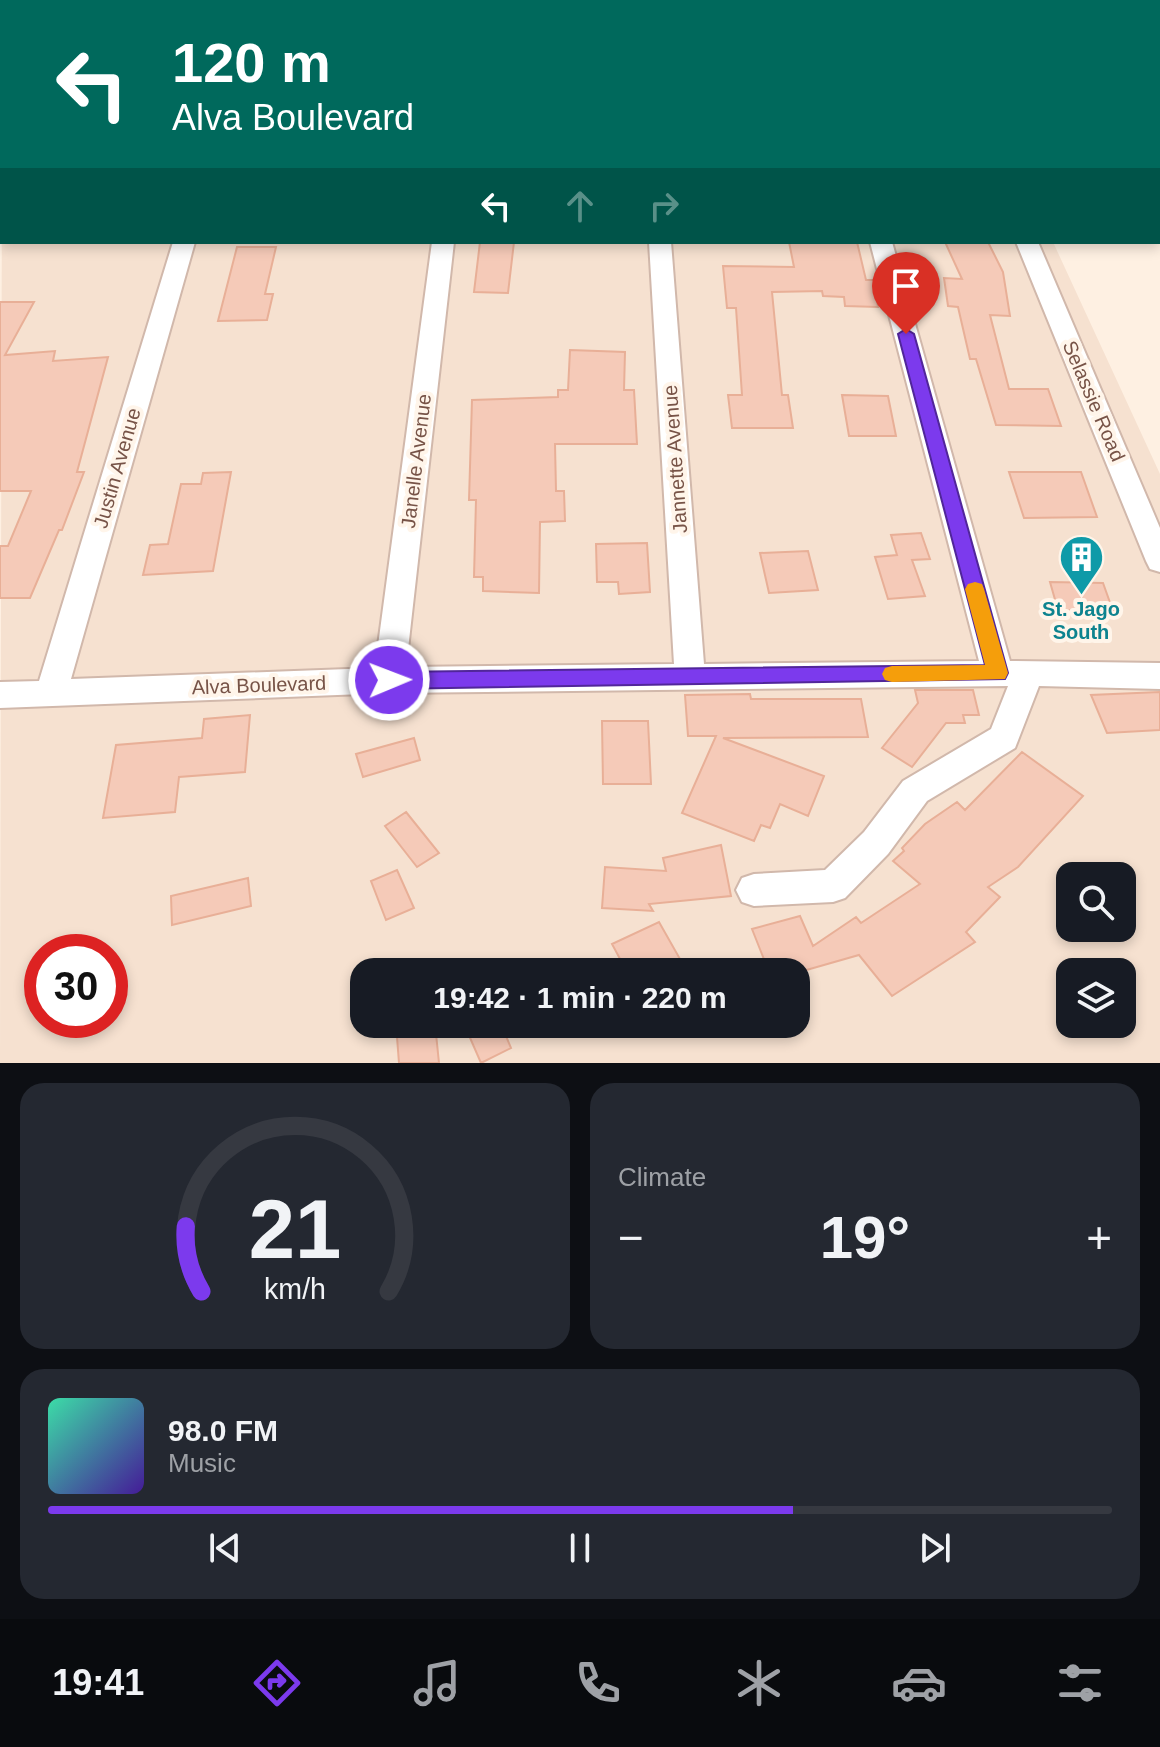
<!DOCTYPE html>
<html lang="en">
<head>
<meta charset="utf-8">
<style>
  :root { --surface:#171b24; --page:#242831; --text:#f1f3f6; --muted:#9ea1a6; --line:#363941; --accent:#7c3aed }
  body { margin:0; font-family:Helvetica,sans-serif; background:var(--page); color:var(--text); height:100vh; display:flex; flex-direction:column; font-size:30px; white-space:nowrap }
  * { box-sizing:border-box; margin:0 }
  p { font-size:26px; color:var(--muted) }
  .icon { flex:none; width:44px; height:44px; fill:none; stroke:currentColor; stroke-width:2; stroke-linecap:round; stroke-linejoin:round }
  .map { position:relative; height:1063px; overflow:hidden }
  .panel { display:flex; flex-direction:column; gap:20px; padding:20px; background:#0d0f14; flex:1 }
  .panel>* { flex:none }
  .top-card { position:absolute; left:0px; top:0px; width:1160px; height:244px; box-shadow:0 4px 12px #0003; background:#00695c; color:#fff; overflow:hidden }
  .buttons { position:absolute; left:1056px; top:862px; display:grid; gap:16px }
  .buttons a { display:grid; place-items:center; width:80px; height:80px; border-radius:16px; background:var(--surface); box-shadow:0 4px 12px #0003; font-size:40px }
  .speed { position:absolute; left:24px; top:934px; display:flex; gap:16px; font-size:40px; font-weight:700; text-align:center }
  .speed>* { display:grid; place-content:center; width:104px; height:104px; border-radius:50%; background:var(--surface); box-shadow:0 4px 12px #0003; line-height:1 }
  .speed .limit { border:12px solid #d22; background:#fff; color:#111 }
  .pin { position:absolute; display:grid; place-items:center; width:68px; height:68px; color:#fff; margin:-82px -34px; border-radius:50% 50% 50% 0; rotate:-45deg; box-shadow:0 0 8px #0007 }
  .pin .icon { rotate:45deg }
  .me { position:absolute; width:88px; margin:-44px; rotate:89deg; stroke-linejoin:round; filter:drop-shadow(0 0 6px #0008) }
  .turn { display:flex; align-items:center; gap:28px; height:168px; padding:0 40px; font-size:36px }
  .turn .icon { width:104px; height:104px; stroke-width:2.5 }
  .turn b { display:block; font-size:56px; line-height:68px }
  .lanes { display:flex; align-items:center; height:76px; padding:0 40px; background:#0003; justify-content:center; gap:40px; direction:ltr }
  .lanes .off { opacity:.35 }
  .big { font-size:60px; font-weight:700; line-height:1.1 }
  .panel .widget { flex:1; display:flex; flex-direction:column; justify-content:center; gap:12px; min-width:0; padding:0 28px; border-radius:24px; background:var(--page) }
  .panel .dial { align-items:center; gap:0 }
  .dial svg { height:208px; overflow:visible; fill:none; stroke:var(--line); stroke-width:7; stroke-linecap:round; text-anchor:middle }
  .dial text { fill:var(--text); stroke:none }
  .song { display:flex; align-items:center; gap:24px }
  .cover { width:96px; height:96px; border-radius:12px; background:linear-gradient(135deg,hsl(160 70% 55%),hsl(260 70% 35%)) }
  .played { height:8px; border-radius:4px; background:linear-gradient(90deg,var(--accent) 70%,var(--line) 70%) }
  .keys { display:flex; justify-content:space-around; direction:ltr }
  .heat { display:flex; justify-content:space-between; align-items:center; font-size:44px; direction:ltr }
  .panel .tiles { flex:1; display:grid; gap:20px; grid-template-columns:1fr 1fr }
  .widget:last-child { grid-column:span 2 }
  .trip { position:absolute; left:350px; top:958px; width:460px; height:80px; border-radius:24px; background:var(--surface); box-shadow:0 4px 12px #0003; font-weight:700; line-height:80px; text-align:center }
  .menu { display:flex; height:128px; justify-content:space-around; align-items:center; background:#090b0e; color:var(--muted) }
  .menu .icon { width:56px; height:56px }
  .menu .selected { color:var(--accent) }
  .menu b { font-size:36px; color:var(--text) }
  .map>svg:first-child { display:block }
  .residential { fill:#f6e1d0; fill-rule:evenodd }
  .building { fill:#f5cab8; stroke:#e8af97; stroke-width:2 }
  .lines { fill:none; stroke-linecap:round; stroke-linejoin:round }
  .street-casing { stroke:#d1b8ab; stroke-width:4 }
  .street { fill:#fff; fill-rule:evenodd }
  .route { fill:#7c3aed; stroke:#51269a; stroke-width:2 }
  .slow { fill:#f59e0b }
  .labels { text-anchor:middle; stroke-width:8; stroke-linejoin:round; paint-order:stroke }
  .street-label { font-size:20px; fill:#775347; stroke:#fff5ea }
  .culture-label { font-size:20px; font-weight:bold; fill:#0d838f; stroke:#fff5ea }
</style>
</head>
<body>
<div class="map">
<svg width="1160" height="1063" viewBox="0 0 1160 1063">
  <rect width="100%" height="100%" fill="#fef0e2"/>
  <path class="residential" d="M0,0H960L2,2V10Z
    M2,140V242H1053L1160,474V1063H0ZM1070,876H1122V928H1070ZM42,952H110V1020H42ZM364,972H796V1024H364ZM1070,972H1122V1024H1070Z"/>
  <path class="building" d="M480,242H514L508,293L474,292Z
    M789,242H857L866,280H874L878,307L845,306L844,297L823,296L822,291L772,292L782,395H788L793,428H732L728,395H742L736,308H727L723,266L794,267Z
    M945,242H988L1003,272L1010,316L990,315L1009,389H1048L1061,426L996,425L976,359H970L958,307L948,306L944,278L962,279Z
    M237,247H276L265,294H273L267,320L218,321Z
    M0,302H34L5,355L55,351L53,361L108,357L77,472H84L62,530H59L30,598H0V546H8L31,491H0Z
    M570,350L625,352L624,390H634L637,444H555L556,491H564L565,521L540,522L539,593L483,591V577H474L476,500H469L472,400L558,397V390H568Z
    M842,395L888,396L896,436H849Z
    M231,472L213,571L143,575L150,545L168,544L181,484H201L203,473Z
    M1009,472H1081L1097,517L1024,518Z
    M921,533L930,559L912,560L925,596L888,599L875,557L897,555L891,535Z
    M647,543L650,592L619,594L618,582H597L596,544Z
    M808,551L818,590L769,593L760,553Z
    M1050,582L1103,583L1113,611L1058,610Z
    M915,690H973L979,715H963L965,723H946L912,767L882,748L918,703Z
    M1160,692V730L1107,733L1091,695Z
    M750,694L751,699H861L868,737L723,738L824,776L808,816L780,804L770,828L761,825L754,841L682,813L716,736H688L685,695Z
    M250,715L245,772L179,777L175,812L103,818L116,745L202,738L204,719Z
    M602,721H648L651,784H603Z
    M414,738L420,760L363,777L356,754Z
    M1022,752L1083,796L1018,867L988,887L1000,897L966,932L975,942L892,996L859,955L796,973L769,972L752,929L800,916L813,946L856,917L861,923L920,884L893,861L904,851L902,848L925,824L957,802L965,810Z
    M406,812L439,853L417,867L385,826Z
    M721,845L731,896L649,904L653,911L602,908L605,867L666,871L663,858Z
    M397,870L414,908L386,920L371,881Z
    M248,878L251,906L172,925L171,896Z
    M659,922L680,959L656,972H627L612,944Z
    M396,1024H435L439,1063H399Z
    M464,1024H501L511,1048L481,1063Z"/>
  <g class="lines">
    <defs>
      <path id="street" d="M173,242H195L71,679L375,668L432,242H454L406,667L674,664L649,242H671L704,664L979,661L870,242H892L1010,661L1160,663V689L1039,686L1015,748L927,801L888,854L845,898L833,902L754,906L742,902L736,890L742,878L754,874L825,870L864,832L903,781L991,729L1008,686L389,693L0,708V682L39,681Z
        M1016,242H1038L1160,528V572L1150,569L1146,561Z"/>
    </defs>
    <use href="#street" class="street-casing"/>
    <use href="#street" class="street"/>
  </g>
  <path class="route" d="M906,329L914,334L1008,673L1005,679L389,689L382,686L379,680L382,675L389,672L985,665L898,334Z"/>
  <path class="slow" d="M975,582L982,584L984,589L1008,673L1005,679L892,682L885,680L882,674L885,668L892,666L985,665L965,589L968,584Z"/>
  <defs>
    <symbol id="building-pin" viewBox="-11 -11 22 30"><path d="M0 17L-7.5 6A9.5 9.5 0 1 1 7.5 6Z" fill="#0f9aa8" stroke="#fff5ea"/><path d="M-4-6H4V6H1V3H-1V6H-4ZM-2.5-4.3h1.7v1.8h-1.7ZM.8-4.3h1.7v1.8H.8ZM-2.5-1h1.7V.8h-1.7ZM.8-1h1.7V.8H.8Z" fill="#fff"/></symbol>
  </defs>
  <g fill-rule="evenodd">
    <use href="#building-pin" x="1056" y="532" width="51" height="69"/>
  </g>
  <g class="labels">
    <g class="street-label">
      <text transform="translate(1094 401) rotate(67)" y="7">Selassie Road</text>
      <text transform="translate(675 459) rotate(-94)" y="7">Jannette Avenue</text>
      <text transform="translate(416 461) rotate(-83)" y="7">Janelle Avenue</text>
      <text transform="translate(117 468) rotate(-74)" y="7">Justin Avenue</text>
      <text transform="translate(259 685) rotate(-2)" y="7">Alva Boulevard</text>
    </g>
    <g class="culture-label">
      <text x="1081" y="616">St. Jago<tspan x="1081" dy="23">South</tspan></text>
    </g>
  </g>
</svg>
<div class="buttons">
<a><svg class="icon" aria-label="search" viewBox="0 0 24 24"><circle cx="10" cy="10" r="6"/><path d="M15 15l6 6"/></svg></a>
<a><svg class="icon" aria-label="layers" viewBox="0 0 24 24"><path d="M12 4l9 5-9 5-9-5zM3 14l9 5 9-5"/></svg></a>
</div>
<div class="speed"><div class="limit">30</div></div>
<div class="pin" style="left:906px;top:334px;background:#d93025"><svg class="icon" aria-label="arrive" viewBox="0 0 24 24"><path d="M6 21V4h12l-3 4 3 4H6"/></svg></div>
<svg class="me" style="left:389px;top:680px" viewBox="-20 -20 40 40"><circle r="17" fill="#7c3aed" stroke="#fff" stroke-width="3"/><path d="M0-11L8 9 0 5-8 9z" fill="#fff"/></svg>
<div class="trip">19:42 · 1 min · 220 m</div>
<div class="top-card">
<div class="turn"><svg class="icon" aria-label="left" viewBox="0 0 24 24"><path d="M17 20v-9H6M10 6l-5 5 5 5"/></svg><div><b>120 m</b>Alva Boulevard</div></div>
<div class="lanes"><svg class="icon" aria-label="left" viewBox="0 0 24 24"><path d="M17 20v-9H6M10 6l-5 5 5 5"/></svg><svg class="icon off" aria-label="ahead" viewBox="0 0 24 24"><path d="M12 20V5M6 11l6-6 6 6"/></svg><svg class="icon off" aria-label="right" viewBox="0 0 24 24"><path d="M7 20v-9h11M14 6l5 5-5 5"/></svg></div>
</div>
</div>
<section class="panel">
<div class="tiles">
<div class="widget dial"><svg viewBox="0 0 100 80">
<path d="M14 69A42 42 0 1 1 86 69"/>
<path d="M14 69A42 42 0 0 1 8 44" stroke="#7c3aed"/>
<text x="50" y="56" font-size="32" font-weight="700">21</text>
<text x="50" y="72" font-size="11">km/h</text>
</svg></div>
<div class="widget"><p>Climate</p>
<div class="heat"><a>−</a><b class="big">19°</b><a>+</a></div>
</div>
<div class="widget">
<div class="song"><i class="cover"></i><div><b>98.0 FM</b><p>Music</p></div></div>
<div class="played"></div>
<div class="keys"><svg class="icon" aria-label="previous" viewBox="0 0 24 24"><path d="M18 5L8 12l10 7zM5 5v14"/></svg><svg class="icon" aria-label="pause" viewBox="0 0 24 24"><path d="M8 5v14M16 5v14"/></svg><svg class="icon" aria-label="next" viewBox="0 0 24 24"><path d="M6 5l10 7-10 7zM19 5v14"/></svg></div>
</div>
</div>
</section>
<nav class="menu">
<b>19:41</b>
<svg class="icon selected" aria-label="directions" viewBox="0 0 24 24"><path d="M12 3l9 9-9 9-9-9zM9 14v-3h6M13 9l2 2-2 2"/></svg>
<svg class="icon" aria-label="music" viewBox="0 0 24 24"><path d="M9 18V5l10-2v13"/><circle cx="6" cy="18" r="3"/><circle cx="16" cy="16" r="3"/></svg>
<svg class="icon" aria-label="phone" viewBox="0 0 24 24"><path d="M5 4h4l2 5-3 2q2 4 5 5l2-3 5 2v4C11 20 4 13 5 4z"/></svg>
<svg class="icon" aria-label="climate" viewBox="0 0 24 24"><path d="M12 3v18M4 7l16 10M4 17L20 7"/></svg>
<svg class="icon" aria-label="car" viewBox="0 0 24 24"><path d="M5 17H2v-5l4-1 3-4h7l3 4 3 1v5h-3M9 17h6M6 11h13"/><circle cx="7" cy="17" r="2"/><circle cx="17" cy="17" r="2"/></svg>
<svg class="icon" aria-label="filters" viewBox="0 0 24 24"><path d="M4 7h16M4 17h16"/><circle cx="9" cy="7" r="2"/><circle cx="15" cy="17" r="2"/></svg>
</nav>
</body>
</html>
